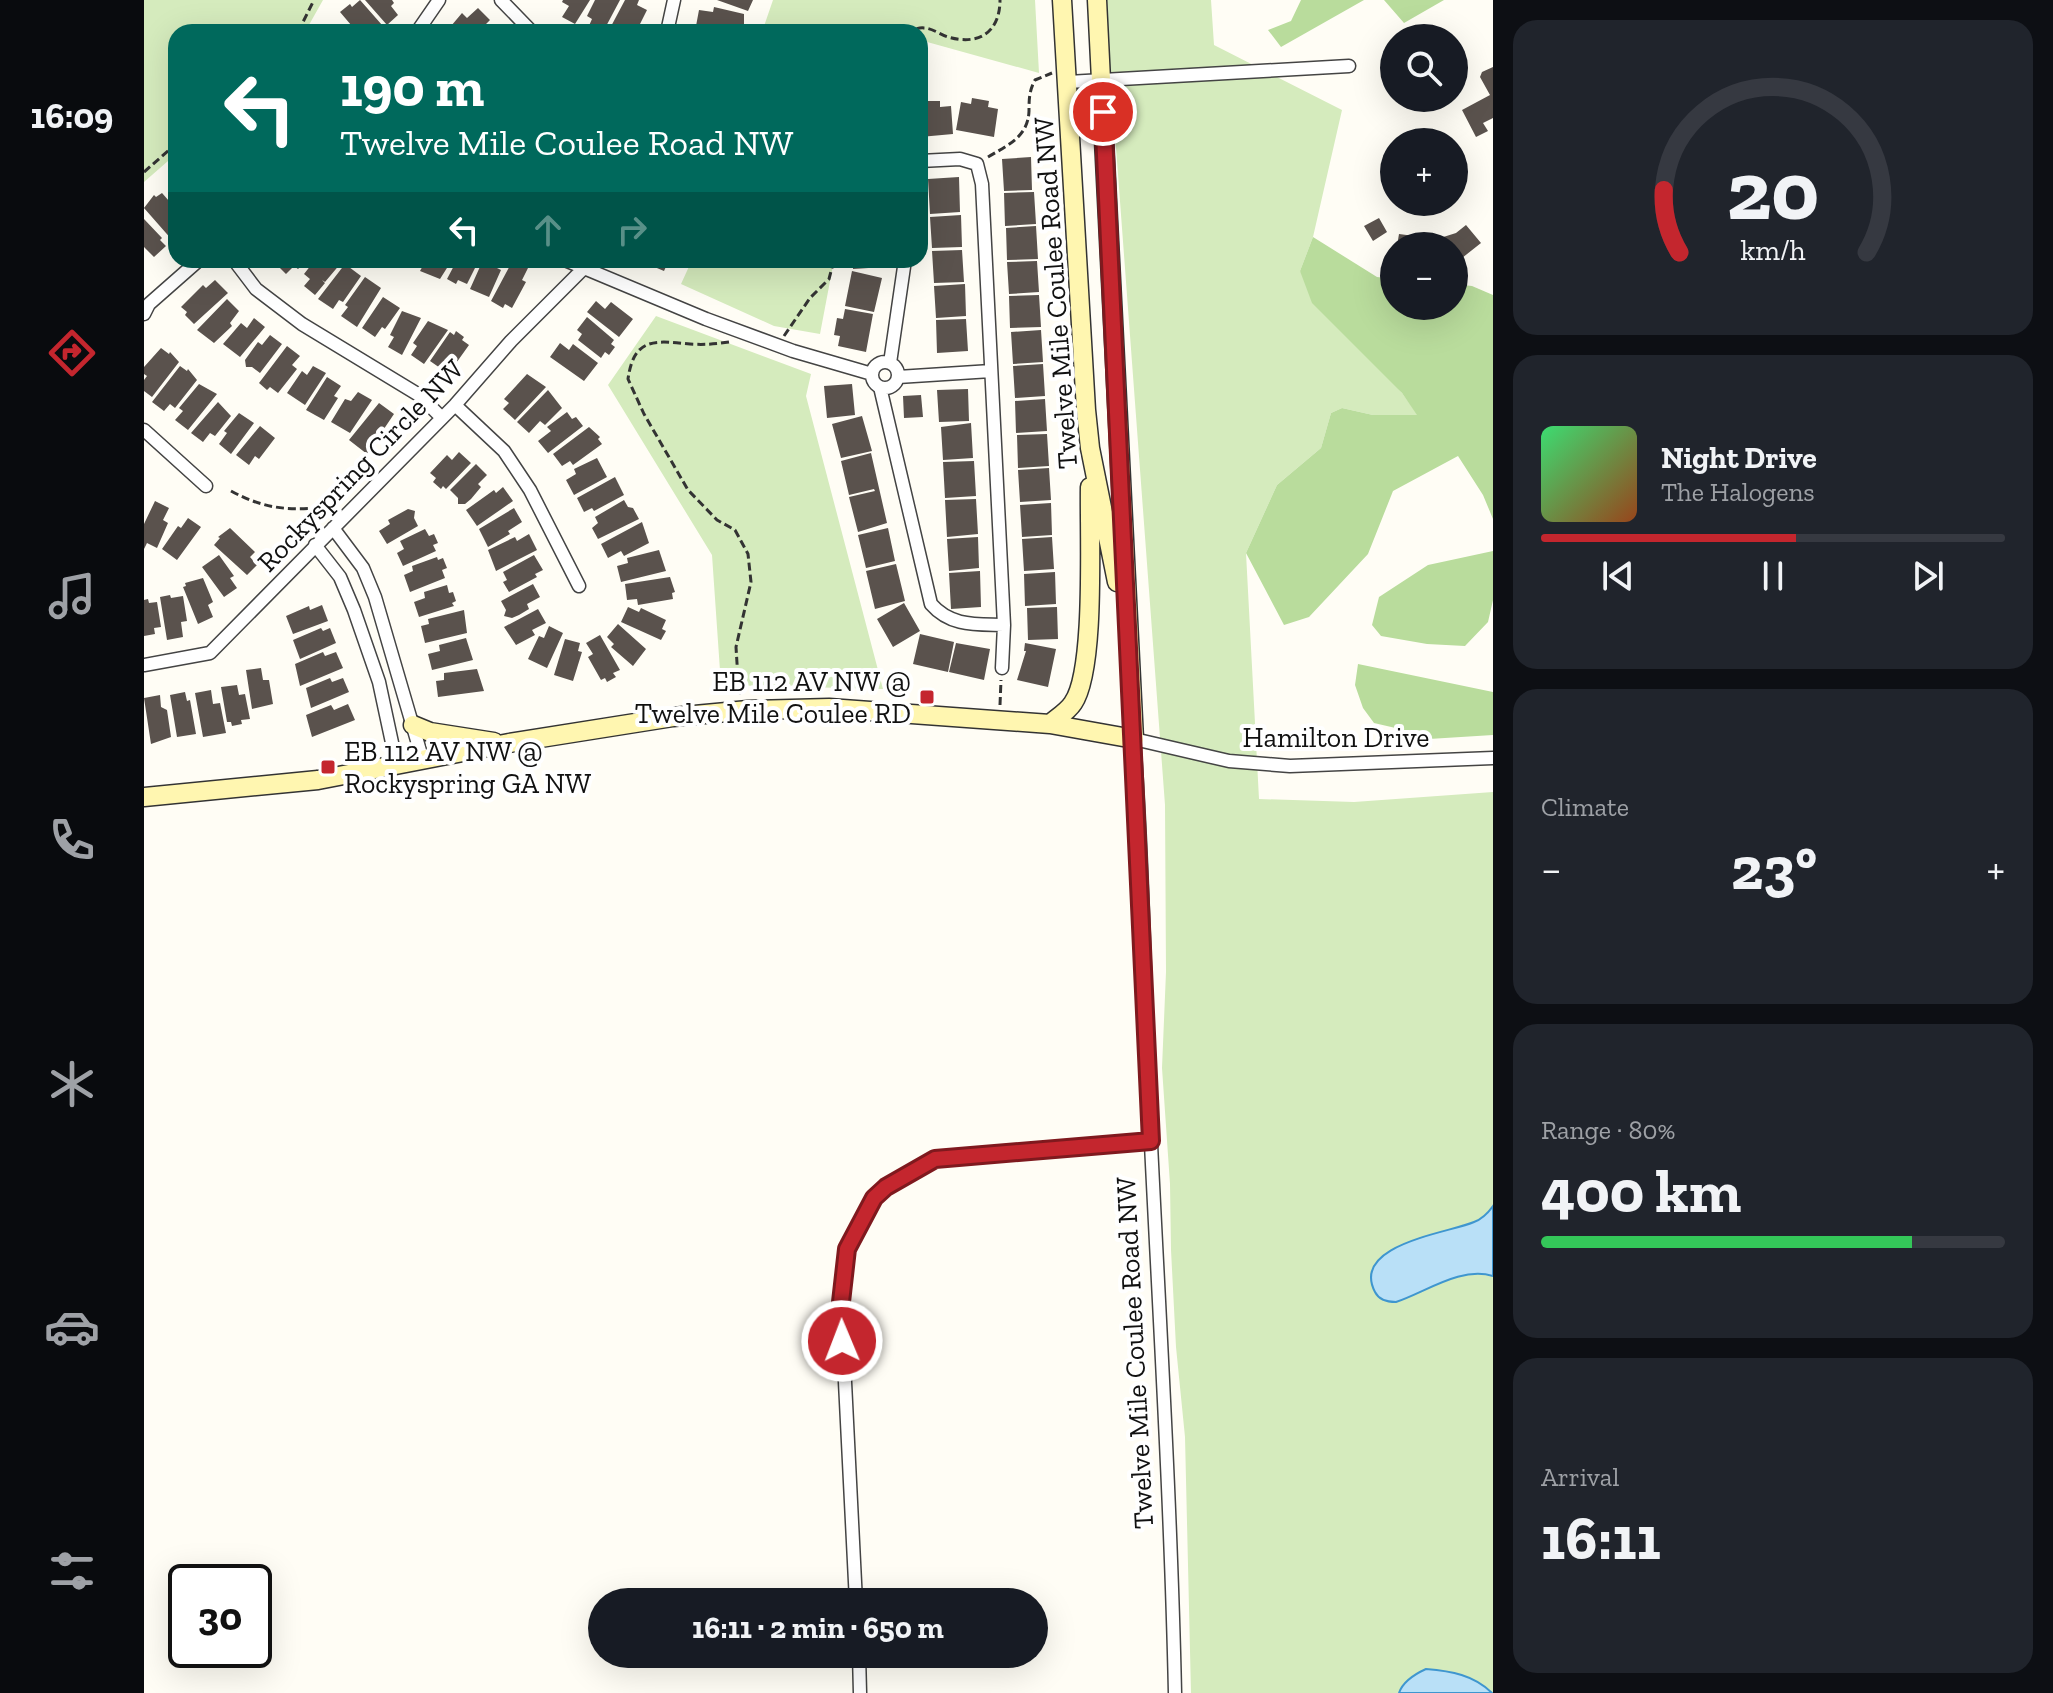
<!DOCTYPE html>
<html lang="en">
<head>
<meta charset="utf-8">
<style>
  :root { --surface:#171b24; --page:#20242c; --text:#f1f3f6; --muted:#9ea1a6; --line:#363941; --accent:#c4262e }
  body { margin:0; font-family:"Zilla Slab",serif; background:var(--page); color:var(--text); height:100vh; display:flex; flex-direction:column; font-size:30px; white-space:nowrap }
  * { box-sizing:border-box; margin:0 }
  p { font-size:26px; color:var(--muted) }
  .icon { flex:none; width:44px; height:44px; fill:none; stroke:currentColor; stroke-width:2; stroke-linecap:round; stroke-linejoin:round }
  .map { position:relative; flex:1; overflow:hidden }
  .details { display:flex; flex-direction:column; gap:20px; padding:20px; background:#0d0f14; width:560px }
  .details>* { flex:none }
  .guide { position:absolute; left:24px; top:24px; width:760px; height:244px; border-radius:24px; box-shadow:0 8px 32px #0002; background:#00695c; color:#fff; overflow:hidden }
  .buttons { position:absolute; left:1236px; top:24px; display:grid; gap:16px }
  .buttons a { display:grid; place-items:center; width:88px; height:88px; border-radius:50%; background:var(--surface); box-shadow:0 8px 32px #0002; font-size:40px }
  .speed { position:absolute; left:24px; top:1564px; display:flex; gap:16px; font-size:40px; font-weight:700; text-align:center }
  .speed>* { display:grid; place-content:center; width:104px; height:104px; border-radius:50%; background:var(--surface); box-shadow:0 8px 32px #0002; line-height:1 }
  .speed .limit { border:4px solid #111; border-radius:12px; background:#fff; color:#111 }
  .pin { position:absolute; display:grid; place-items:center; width:68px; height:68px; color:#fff; margin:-34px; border:4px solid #fff; border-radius:50%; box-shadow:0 2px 8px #0007 }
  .me { position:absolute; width:88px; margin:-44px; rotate:359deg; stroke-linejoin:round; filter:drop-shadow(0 0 6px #0008) }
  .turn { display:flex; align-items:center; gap:28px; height:168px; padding:0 40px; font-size:36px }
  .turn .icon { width:104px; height:104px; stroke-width:2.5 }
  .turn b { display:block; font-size:56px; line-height:68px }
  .lanes { display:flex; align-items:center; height:76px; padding:0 40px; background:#0003; justify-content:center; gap:40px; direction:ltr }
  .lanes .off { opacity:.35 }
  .big { font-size:60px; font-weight:700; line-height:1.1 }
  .details .tile { flex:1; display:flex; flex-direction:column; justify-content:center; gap:12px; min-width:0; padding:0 28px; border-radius:24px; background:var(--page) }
  .details .dial { align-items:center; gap:0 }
  .dial svg { height:208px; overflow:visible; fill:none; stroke:var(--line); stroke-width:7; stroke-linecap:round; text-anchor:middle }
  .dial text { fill:var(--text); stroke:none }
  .song { display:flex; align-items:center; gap:24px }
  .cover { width:96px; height:96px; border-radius:12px; background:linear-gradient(135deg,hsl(140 70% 55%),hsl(20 70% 35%)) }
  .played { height:8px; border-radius:4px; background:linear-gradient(90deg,var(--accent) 55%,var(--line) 55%) }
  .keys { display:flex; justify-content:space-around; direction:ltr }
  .heat { display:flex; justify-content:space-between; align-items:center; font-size:44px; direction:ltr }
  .charge { height:12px; border-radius:6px; background:linear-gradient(90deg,#34c759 80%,var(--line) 0) }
  .trip { position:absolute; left:444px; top:1588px; width:460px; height:80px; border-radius:40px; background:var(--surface); box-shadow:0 8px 32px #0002; font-weight:700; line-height:80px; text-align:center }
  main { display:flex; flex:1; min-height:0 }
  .tab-bar { display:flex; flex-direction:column; width:144px; justify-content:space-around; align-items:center; background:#090b0e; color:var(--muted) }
  .tab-bar .icon { width:56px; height:56px }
  .tab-bar .current { color:var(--accent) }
  .tab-bar b { font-size:36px; color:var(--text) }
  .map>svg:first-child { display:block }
  .green { fill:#d5ebbd }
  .forest { fill:#b9dc9c }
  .water { fill:#b9e0f7; stroke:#3f96cf; stroke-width:2 }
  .building { fill:#5a524d }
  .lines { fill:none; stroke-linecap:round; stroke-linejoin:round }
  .minor-casing { stroke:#444; stroke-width:15 }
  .secondary-casing { stroke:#333; stroke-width:21 }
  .path { stroke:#333; stroke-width:3; stroke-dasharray:8 4; stroke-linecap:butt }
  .minor { stroke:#fff; stroke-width:12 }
  .secondary { stroke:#fff6b0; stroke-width:18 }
  .route-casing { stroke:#7f191e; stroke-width:20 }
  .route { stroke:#c4262e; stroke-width:14 }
  .poi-dot { fill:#c4262e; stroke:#fff; stroke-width:3 }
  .labels { text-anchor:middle; stroke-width:8; stroke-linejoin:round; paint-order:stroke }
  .street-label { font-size:28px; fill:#111; stroke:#fff }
  .poi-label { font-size:28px; fill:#111; stroke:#fff; text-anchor:end }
</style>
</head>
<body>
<main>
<nav class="tab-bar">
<b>16:09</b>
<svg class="icon current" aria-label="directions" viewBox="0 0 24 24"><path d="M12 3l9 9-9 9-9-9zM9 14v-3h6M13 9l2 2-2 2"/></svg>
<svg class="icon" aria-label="music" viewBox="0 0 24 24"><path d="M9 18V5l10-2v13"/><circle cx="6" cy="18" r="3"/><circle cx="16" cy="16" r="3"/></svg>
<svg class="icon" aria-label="phone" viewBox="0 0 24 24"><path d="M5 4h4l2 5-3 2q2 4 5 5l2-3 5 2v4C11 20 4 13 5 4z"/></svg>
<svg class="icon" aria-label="climate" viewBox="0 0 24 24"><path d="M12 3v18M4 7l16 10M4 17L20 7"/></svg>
<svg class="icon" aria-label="car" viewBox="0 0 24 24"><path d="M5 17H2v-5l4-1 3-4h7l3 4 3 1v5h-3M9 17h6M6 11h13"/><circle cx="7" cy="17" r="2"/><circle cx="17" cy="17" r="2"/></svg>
<svg class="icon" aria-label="filters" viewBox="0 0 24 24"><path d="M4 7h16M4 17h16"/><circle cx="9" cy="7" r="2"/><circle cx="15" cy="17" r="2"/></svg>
</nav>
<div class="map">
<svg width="1349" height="1693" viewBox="0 0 1349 1693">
  <rect width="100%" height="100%" fill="#fffdf5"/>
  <path class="green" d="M0,0H179L161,32H32V154L0,182Z
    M629,0H891L895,73L776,40V32H618Z
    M961,0H1067L1070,45L1198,110L1169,237L1156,271L1258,393L1274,415H1229L1198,408L1187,413L1177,448L1133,485L1102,553L1115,799L1210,802L1349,792V1693H1047L1041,1437L1032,1347L1027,1250L1026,1184L1018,1068L1022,972L1021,805Z
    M548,260H690L676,334L630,326L537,284Z
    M512,316L667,374L662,396L739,689L577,685L568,555L464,385Z"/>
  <path class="forest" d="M1157,0H1220L1137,47L1124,30L1147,21Z
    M1240,0H1300L1260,23Z
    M1169,237L1233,277L1250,279V306H1310V284L1328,286L1349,295V519L1339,495L1314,456L1249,491L1224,554L1165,617L1140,625L1102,553L1133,485L1177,448L1187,413L1198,408L1229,415H1273L1258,393L1168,303L1156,271Z
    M1349,551V600L1344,622L1321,646L1283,644L1237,636L1228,625L1235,597L1284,565Z
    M1214,664L1349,692V735L1285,739L1273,733L1230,723L1219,708L1211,685Z"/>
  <path class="water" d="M1349,1206V1276C1317,1266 1282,1292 1252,1302C1243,1302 1235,1300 1231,1292C1206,1244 1305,1233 1330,1222C1338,1219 1344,1213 1349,1206Z
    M1282,1669C1307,1671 1330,1675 1348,1693H1255C1259,1681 1271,1674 1282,1669Z"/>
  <path class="building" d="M216,0L238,25L233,30L235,32H213L196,12L206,4L208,7Z
    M221,0H248L250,3L247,6L254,15L243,25Z
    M419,0H446L431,24L418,17L425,6L418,2Z
    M451,0H476L459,32L444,28L448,19L443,16Z
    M481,0H495L493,5L503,10L492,32H464Z
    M573,0H609L604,11Z
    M570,7L600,14V32H582L552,26L555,10L569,12Z
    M334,8L346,20L334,32H302L318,13L323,18Z
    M1349,67V118L1339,123L1344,131L1332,137L1318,110L1346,95L1336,77L1338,72Z
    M828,98L845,101L844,107L854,109L850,137L812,130L817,102L827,104Z
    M780,101H796V107L807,106L809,134L776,137V108L780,107Z
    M887,157L888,190L860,191L858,159Z
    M815,177L816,212L786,214L784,179Z
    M890,192L892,224L861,226L860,193Z
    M18,193L32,209V238L29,241L0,208L10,195L12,197Z
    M817,215L818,247L788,248L786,217Z
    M1235,218L1243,232L1229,241L1220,226Z
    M0,219L18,238L16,240L22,246L10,257L0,247Z
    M1322,225L1337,243L1318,258L1310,260V246H1253L1255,234L1293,239L1312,233Z
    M892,226L894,259L863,260L862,228Z
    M818,250L820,282L790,283L788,251Z
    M131,260H163L154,269L150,266L142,274L130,262Z
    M171,260H193L197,263L181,282L178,280L181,283L171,295L160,286L166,279L160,274Z
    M282,260H308L296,279L276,271Z
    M313,260H329L333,264L323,284L314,280L312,284L303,279Z
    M339,260H357L353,268L357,270L345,297L326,289Z
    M369,260L384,268L378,280L382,282L368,308L361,304L359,308L347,301Z
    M494,260H525L520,271Z
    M709,260H739L740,267L709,269Z
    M893,261L895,292L865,294L863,262Z
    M201,264L217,276L199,302L195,300L189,309L174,299Z
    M708,271L738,278L730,312L701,306Z
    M221,277L237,288L213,327L197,316L204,307L201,305Z
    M71,280L84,293L50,324L41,315L43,312L37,307L59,285L62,288Z
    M821,284L822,316L792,318L790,286Z
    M895,295L897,327L866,328L865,296Z
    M239,297L256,308L241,329L238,327L231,337L218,328Z
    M83,299L95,311L86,323L88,326L70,343L53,330Z
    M452,301L461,309L467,302L489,319L475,337L443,312Z
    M701,309L729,314L722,352L694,346L696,336L690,335L693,318L699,319Z
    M258,311L277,318L258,355L244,347L250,337L246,335Z
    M443,317L470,340L467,344L471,347L465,355L461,352L457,358L434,340L438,334L433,330Z
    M110,318L121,327L96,357L79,344L97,323L103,328Z
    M822,319L824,351L793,353L792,320Z
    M284,321L304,330L280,364L267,355L273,346L269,343Z
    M897,330L899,362L869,364L867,332Z
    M312,331L320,337L318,340L325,345L310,366L305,362L299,370L286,361L306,332L310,335Z
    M126,335L138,344L116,373L108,367H102L101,360L114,342L118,345Z
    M416,343L425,350L429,344L454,363L440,381L406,357Z
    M143,346L156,356L148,365L153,369L134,393L126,387L123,390L115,383Z
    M17,348L25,354L26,352L35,362L8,397L0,391V380L3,376L0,374V367Z
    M899,364L901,396L871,398L869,366Z
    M36,366L43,371L44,369L53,380L31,408L26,404L20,411L8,402Z
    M169,366L182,373L161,405L143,393L158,371L163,375Z
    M383,374L402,387L371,420L359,409L365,403L360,399Z
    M183,377L197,386L190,396L194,398L180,420L162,410Z
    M55,384L73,394L44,430L31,420L39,411L35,408Z
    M708,384L711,415L683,418L680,386Z
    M824,389L825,421L795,422L793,390Z
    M404,390L418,408L401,425L396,421L385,433L373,422Z
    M214,392L228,400L206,433L187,422L201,399L207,401Z
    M777,395L779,417L760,418L759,396Z
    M901,399L903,431L872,433L871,401Z
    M74,402L87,416L71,436L66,433L59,442L47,433Z
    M235,403L250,414L223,454L205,440Z
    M423,412L428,419L432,417L439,426L404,453L394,441L407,431L403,427Z
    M95,413L110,423L87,454L75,444L83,433L80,431Z
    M718,416L728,451L697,458L688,424Z
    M827,423L829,458L799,460L797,427Z
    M116,426L131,438L115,459L111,456L105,465L92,455Z
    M445,427L456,437L454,439L458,444L429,465L426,461L418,466L409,454Z
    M903,434L905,466L874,468L873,435Z
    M315,452L327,463L302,489L299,486L297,489L289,482L292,478L286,473L303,455L308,460Z
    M727,453L743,523L714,532L705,497L731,491L730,489L705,495L697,461Z
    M453,458L463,477L430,495L422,480L432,474L430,469Z
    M830,461L832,496L801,498L799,462Z
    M332,464L343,475L334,484L337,487L327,499L321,504H314V498L306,490Z
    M905,468L907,500L876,502L874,470Z
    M471,477L480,495L450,511L448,508L440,512L433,498Z
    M359,487L369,501L333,526L322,510L350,490L352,493Z
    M832,499L834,534L803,537L801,500Z
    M480,500L484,507L489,508L495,519L454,539L448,528L454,523L451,517Z
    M11,501L25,508L19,520L24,523L13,548L3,543L0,549V524Z
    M907,503L908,535L878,537L876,505Z
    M370,508L378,522L364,531L366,534L344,547L335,529Z
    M264,509L271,511L270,518L274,526L243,544L235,531L246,524L244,520Z
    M44,518L57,527L33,560L18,549L34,526L37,528Z
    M498,522L505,543L480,556L477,551L464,558L457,544Z
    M86,528L111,552L106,557L113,565L103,575L70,545L76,538L74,537Z
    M744,528L751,561L722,568L714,535Z
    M281,529L285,536L290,534L294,543L289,545L292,551L259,566L253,553L260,549L256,541Z
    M385,534L393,550L352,571L344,550L371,537L373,541Z
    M834,537L835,568L805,571L803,539Z
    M908,537L910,569L880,571L878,539Z
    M515,550L522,571L477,582L473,566L484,563L483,558Z
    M75,555L90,576L86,578L93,588L80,597L58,567Z
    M390,555L399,570L391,574L393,577L365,592L359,582L363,580L359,572Z
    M293,557L294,560L299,558L303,568L298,570L301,578L266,592L260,575L269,571L268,566Z
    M752,564L761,601L731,609L722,571Z
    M836,571L837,607L807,609L805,573Z
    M911,572L912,604L881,606L880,574Z
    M526,577L531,592L528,593L529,599L494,605L493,599L483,600L481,584Z
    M59,578L69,602L64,605L69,617L54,624L39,587L42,586L41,583Z
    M389,584L396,597L383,604L385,609L375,615L368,618L360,616L362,610L357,601Z
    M303,585L305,593L309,592L312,601L308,603L310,606L275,617L270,602L281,598L280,592Z
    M26,595L27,598L39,596L43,621L37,622L39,637L23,640L16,597Z
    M4,599L5,603L13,602L17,627L10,628L11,634L0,636V600Z
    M760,603L776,631L749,647L733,619Z
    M178,605L184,621L149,634L142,616L165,606L166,610Z
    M484,607L495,612L497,608L522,620L518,629L522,631L517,640L477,622Z
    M913,607L914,639L884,640L883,608Z
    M394,609L402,623L388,630L391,635L372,645L360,627Z
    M320,610L323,633L281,643L277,626L285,624L284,619Z
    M474,624L502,649L489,666L467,647L470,644L463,637Z
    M405,626L419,633L403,668L384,659L395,636L400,638Z
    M177,628L179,631L186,628L192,643L156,659L149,640Z
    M776,634L810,642L804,672L769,664Z
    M456,635L476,670L469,673L472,677L463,682L461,678L457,680L444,657L449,654L442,643Z
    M322,638L329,660L288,670L284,654L296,651L295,645Z
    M421,639L436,643L434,651L438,652L429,681L410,675Z
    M812,643L846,649L840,680L805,672Z
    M881,643L912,649L904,687L873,680L882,651H880Z
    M179,652L181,656L192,652L199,668L156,686L151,664Z
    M117,668L119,680H125L129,704L108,709L102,670Z
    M333,669L340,691L294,697L292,681L300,680V673Z
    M186,678L188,682L199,678L205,692L167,708L162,688Z
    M93,685L95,695L101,694L106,719L97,720L98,724L88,726L87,722H83L77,687Z
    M67,690L69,704L76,703L82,733L59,737L51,693Z
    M41,692L43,701L46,700L52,734L33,737L26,695Z
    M16,695L17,707L23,710L27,737L7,744L0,698Z
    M204,704L211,720L168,737L162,715L187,705L190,710Z"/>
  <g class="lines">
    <defs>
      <path id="minor" d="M357,0L388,32
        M273,32L295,0
        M523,32L530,0
        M924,82L1205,66
        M776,161L816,159L833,164L838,184L860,625L858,668
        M90,260L112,289L158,324L275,395L298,418
        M421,260L562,319L649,351L728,374
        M0,314L5,304L55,260
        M728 375a13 13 0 1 1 26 0a13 13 0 1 1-26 0Z
        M746,363L761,260
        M754,377L847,371
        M736,387L787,604C807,627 833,624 860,625
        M311,405L360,451L386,490L435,586
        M0,430L62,486
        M189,528L219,568L231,597L279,761
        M171,545L196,577L210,610L235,682L253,766
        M0,665L66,653L311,405L367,341L440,268L444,260
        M712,1602L697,1302L703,1249L730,1198L742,1187L791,1159L1007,1141
        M715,1654L716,1693
        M1031,1693C1027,1510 1016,1327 1007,1144C1001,1009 1000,874 990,739L1085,761L1146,766L1349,758"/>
      <path id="secondary" d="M918,0L942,410L946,448L973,582
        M906,724C913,718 924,711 929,703C952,670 945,533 946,487
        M269,725L286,732L350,742
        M0,797L174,780L365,743L529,717L604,710L685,708L906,724L990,739L953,0"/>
    </defs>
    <use href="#minor" class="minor-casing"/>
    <use href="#secondary" class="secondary-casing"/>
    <path class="path" d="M154,32L170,0
      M761,32C766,31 775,27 780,28C788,28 797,35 804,37C835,46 856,32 856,0
      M844,157C864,145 884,137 885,111C885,100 885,91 891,80L908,73
      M0,172L32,144
      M640,336L666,298L685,279L690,260
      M585,342C572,344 560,345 546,344C512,341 490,336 484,379L500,414L544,490L573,520L591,530L604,554L607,582L592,647L595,695
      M87,491C124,511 150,511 191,506
      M856,705L857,680"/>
    <use href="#minor" class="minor"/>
    <use href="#secondary" class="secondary"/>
  </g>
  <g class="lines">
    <defs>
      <path id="route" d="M698,1341L697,1302L703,1249L730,1198L742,1187L791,1159L1007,1141C994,798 977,455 959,112"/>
    </defs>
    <use href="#route" class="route-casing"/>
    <use href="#route" class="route"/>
  </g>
  <g class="poi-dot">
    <rect x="775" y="689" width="16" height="16" rx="4"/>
    <rect x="176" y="759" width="16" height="16" rx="4"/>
  </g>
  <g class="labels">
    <g class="street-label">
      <text transform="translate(911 293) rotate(-94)" y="10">Twelve Mile Coulee Road NW</text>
      <text transform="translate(216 465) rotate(-46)" y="10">Rockyspring Circle NW</text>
      <text x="1192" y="747">Hamilton Drive</text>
      <text transform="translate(990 1353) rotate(-93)" y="10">Twelve Mile Coulee Road NW</text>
    </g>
    <g class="poi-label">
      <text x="767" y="691">EB 112 AV NW @<tspan x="767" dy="32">Twelve Mile Coulee RD</tspan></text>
      <text x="200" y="761" text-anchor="start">EB 112 AV NW @<tspan x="200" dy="32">Rockyspring GA NW</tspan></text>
    </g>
  </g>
</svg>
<div class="buttons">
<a><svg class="icon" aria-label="search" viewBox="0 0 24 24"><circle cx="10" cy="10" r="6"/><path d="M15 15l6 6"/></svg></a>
<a>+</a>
<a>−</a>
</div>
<div class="speed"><div class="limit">30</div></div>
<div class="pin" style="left:959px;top:112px;background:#d93025"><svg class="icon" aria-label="arrive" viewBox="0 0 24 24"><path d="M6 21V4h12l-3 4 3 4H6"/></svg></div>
<svg class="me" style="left:698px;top:1341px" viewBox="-20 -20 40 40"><circle r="17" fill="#c4262e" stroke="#fff" stroke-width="3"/><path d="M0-11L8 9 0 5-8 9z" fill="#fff"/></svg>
<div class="trip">16:11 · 2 min · 650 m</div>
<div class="guide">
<div class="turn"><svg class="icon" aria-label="left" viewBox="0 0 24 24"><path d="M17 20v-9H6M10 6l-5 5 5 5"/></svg><div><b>190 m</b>Twelve Mile Coulee Road NW</div></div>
<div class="lanes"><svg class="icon" aria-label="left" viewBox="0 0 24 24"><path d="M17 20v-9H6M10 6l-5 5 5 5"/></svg><svg class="icon off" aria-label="ahead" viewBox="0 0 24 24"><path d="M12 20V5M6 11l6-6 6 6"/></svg><svg class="icon off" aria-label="right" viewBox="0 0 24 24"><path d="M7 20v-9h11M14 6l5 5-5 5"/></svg></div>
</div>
</div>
<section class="details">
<div class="tile dial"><svg viewBox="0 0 100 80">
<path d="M14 69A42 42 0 1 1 86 69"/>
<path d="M14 69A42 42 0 0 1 8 45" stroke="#c4262e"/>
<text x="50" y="56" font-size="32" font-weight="700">20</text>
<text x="50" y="72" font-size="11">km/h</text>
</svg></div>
<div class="tile">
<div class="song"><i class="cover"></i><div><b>Night Drive</b><p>The Halogens</p></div></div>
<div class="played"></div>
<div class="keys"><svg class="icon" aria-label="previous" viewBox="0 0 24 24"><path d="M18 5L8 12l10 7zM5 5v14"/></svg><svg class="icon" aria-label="pause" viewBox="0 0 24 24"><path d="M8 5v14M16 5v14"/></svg><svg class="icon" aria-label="next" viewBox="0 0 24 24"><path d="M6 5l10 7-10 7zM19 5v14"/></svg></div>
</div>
<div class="tile"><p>Climate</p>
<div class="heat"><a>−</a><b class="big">23°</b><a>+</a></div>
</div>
<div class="tile"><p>Range · 80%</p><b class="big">400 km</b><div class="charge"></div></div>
<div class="tile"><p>Arrival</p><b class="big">16:11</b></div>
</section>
</main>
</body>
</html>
